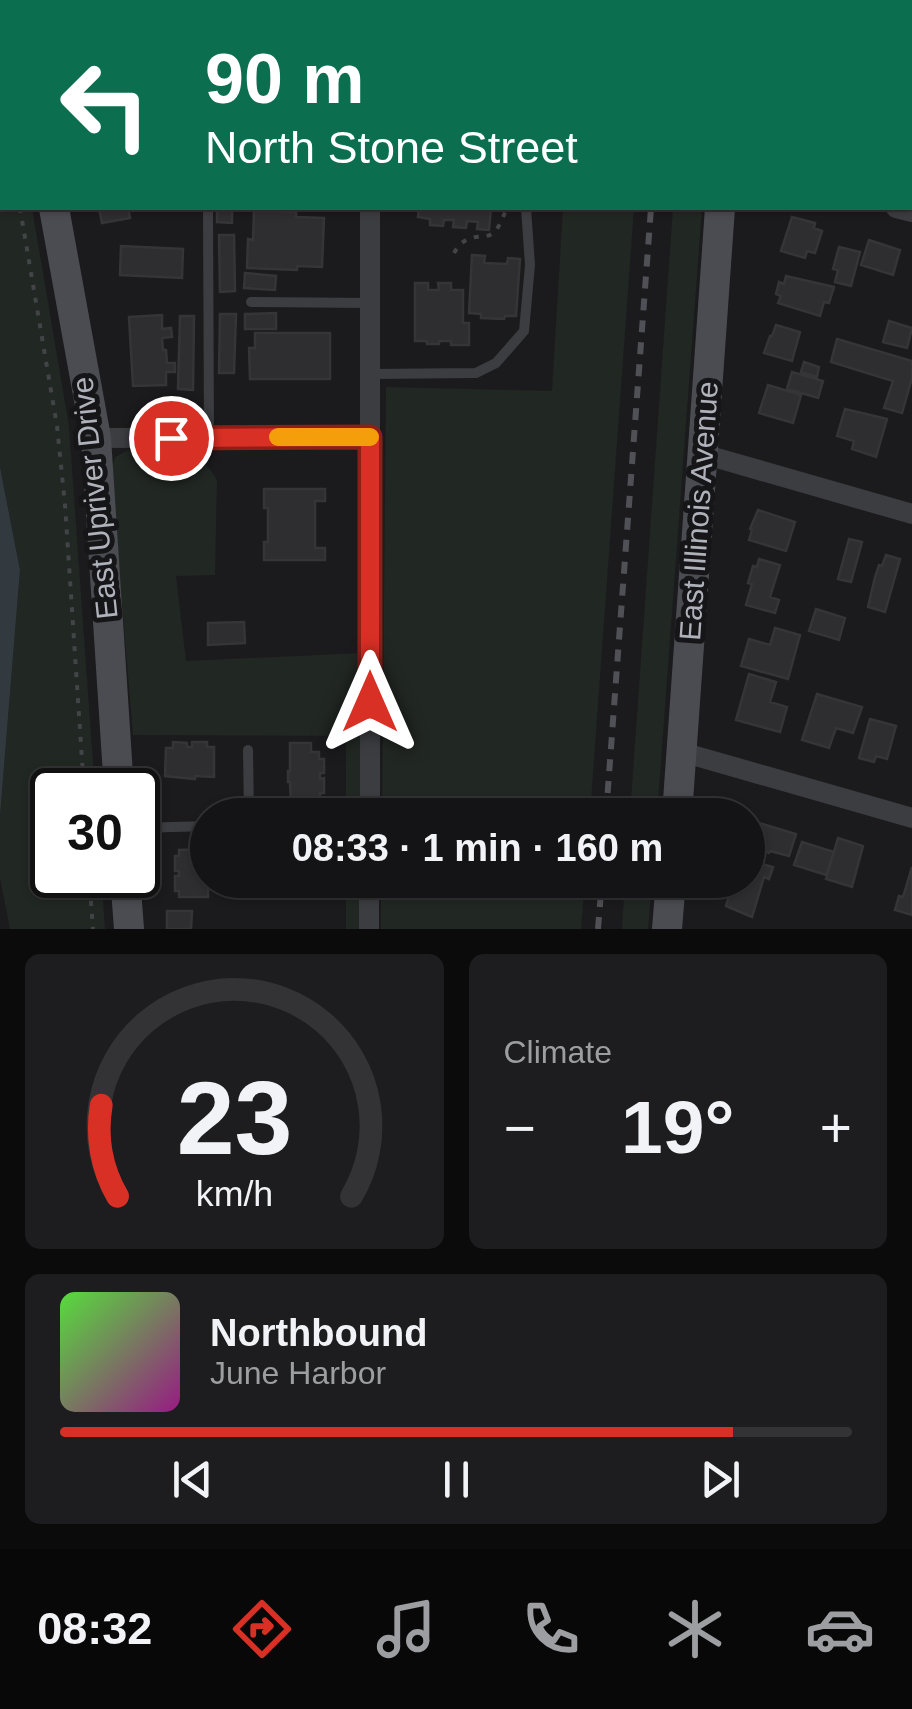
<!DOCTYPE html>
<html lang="en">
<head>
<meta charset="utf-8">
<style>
  :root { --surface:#141416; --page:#1d1d1f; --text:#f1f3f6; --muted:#9d9ea1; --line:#333335; --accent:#d93025 }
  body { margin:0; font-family:Helvetica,sans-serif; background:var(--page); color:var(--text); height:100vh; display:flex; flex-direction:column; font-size:38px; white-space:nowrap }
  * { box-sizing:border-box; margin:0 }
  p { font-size:32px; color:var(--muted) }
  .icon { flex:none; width:55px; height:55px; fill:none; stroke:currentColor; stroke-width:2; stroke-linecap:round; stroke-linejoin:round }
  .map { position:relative; height:929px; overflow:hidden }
  .details { display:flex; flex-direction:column; gap:25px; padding:25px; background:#0b0b0c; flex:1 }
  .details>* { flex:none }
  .top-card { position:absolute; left:0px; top:0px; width:912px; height:210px; box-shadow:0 2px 8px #0004,0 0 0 2px var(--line); background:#0b6e4f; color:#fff; overflow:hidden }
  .speed { position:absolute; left:30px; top:768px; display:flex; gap:20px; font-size:50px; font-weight:700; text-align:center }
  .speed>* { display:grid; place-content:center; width:130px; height:130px; border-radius:50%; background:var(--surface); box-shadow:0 2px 8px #0004,0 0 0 2px var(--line); line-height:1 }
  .speed .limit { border:5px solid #111; border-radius:15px; background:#fff; color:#111 }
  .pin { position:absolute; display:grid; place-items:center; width:85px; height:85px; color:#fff; margin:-42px; border:5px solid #fff; border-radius:50%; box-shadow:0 2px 10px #0007 }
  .me { position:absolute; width:110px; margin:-55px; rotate:0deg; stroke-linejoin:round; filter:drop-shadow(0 0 8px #0008) }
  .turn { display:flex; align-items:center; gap:35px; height:210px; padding:0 40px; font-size:45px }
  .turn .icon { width:130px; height:130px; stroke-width:2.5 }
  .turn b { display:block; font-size:70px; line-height:85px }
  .big { font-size:75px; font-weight:800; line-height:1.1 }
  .details .tile { flex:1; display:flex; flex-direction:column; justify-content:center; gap:15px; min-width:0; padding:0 35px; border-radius:15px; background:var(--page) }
  .details .dial { align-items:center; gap:0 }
  .dial svg { height:260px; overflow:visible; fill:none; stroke:var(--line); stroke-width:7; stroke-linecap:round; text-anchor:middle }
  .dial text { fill:var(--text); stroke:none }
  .song { display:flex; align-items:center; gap:30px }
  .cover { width:120px; height:120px; border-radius:15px; background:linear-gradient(135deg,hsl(110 70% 55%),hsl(310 70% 35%)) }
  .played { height:10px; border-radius:5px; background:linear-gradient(90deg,var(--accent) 85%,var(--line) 85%) }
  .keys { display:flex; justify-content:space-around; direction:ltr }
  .heat { display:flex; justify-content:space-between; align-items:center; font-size:55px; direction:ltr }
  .details .tiles { flex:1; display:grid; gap:25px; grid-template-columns:1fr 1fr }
  .tile:last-child { grid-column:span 2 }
  .trip { position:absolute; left:190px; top:798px; width:575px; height:100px; border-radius:50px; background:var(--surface); box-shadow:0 2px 8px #0004,0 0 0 2px var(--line); font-weight:800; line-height:100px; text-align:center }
  .tabs { display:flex; height:160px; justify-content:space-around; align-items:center; background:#080809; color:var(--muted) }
  .tabs .icon { width:70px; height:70px }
  .tabs .current { color:var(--accent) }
  .tabs b { font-size:45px; color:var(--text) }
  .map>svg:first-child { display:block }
  .green { fill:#212722 }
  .water { fill:#32393f }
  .building { fill:#2e2e30; stroke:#353538; stroke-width:2.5 }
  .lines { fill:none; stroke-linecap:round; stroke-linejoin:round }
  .path { stroke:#424448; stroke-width:4; stroke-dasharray:5 8; stroke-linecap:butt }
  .lane { stroke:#3c3d41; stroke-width:10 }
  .street { stroke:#3c3d41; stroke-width:20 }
  .secondary { stroke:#4a4c51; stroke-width:30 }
  .rail { stroke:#4f5156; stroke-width:6; stroke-dasharray:12 10; stroke-linecap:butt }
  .route-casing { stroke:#8d1f18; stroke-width:25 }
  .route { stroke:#d93025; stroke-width:18 }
  .slow { stroke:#f59e0b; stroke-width:18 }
  .labels { text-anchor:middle; stroke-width:10; stroke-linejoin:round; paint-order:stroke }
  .street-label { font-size:30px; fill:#afb2ba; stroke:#161618 }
</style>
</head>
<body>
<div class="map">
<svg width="912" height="929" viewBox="0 0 912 929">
  <rect width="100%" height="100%" fill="#1b1b1d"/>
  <path class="green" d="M0,25L2,39V208H32L69,426L95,790H52V875H101L105,929H10L0,878V816L20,570L0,467Z
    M563,208H634L590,815H382L386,387L552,391Z
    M673,208H702L657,815H630Z
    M201,449C202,467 212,467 217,481L215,575L176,576L186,661L363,653L362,815H346V736L133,735L111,473L115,457L128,450Z
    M346,880H362V929H346Z
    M381,880H585L581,929H381Z
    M625,880H652L648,929H622Z"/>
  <path class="water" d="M0,467L20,570L0,816Z"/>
  <path class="building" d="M99,208H128L130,218L102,223Z
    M217,208H232V223L217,222Z
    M419,208H491L489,230L477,229L478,222L467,221L466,228L453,227L454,220H444L443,226L430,225V219L418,217Z
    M254,211L296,212V217L324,218L322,267L297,266V270L247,268L248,239L253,240Z
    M792,217L815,223L814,228L822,231L815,253L807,251L805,258L781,251Z
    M219,235H234L235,291L220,292Z
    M869,240L900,250L893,275L861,265Z
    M121,246L183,249L182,278L120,275Z
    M839,247L860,252L851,286L835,282L838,270L833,269Z
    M472,255L485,256L484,263L507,264L508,258L520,259L516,316H505L504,319L481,318V314L469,313Z
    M245,273L276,276L275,290L244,288Z
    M786,276L834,287L829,303L824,302L820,316L778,303L781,296L776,294L779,282L784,284Z
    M415,283H428V290H439L438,283H451V290H463V323H469V345H451V341H439V344H427V341H415Z
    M276,313V329H245V314Z
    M220,314H236L234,373H219Z
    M162,315V329L171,328L172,337L162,338L163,350H166L167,363H175V372H166V385L133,386L129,317Z
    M180,316H194L193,390L178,389Z
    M889,321L912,328L907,348L883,342Z
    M776,325L800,332L792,361L764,353L770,336H772Z
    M255,333H330V379H250L249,348H255Z
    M837,339L912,361V378L902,413L884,408L893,381L831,362Z
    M804,362L819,367L817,377L801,372Z
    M792,372L823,381L818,398L787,389Z
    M768,385L801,395L793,423L759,413Z
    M845,409L887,419L876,457L852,449L854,441L837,436Z
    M264,489H325V501H315V548H325V560H264V542H268V508H264Z
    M758,510L795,522L786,551L749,540L752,530L750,529Z
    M849,539L862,542L851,582L838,579Z
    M886,555L900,559L885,612L868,607L875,577L879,565L882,566Z
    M759,559L780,565L770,597L779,600L775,613L746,605L752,584L748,583L753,566L757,567Z
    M816,609L845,618L839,640L809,631Z
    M244,622L245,643L208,645V623Z
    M775,628L800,635L788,679L741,666L749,639L770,645Z
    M749,674L776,682L770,702L787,707L780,732L736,720Z
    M817,694L862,707L853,733L836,728L829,748L802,740Z
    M870,719L896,726L887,759L876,756L874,762L859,758Z
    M173,742L187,743V747H192V742H207V747H214V777L195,776V779L165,776L166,748H173Z
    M290,743H311V752H319V759H324V773H320V779L324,778V793H320V799H311V808L291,809L290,782H288V771H290Z
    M749,820L796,834L789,856L770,851L769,853L748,844Z
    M838,838L863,846L852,887L826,879Z
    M802,842L834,852L826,875L794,865Z
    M208,849V897H179V891H175V876H179V871H175V856H179V850Z
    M751,861L773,867L769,879L764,877L752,917L726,906L734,880H748V869Z
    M912,867V915L895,910L899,896L903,897Z
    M291,880H324V881H320V888L310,889V897H291Z
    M167,911H192L191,929H167Z"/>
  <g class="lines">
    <path class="path" d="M0,104L2,117
      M20,208L57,426L65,505L84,790
      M454,253C469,227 485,244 496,230C501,224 504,214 507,208
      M89,875L93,929"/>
    <path class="lane" d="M208,0V2
      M547,2L548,0
      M208,208L209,437
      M251,302L370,303
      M371,374L476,373L496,363L524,331L530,265L526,208
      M248,750L249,815
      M138,828L208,826
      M249,880V886"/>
    <path class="street" d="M370,0V2
      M896,208L912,212
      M96,438L370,437
      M703,454L912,514
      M682,752L912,818
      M370,815V208
      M369,929V880"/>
    <path class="secondary" d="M17,0L18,2
      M733,2V0
      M54,208L96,438L119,790
      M677,815L720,208
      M125,875L129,929
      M667,929L671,880"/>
    <path class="rail" d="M666,2V0
      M606,815L651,208
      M598,929L602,880"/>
  </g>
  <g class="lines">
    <defs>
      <path id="route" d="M171,438L370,437V702"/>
    </defs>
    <use href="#route" class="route-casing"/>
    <use href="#route" class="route"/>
    <path class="slow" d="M278,437H370"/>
  </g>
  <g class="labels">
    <g class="street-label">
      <text transform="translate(95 498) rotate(-96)" y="10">East Upriver Drive</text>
      <text transform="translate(699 511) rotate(-86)" y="10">East Illinois Avenue</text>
    </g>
  </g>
</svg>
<div class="speed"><div class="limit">30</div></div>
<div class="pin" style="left:171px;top:438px;background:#d93025"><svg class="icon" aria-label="arrive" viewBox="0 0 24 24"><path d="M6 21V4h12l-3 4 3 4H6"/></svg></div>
<svg class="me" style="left:370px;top:702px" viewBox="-20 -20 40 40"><path d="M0-17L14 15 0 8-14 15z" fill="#d93025" stroke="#fff" stroke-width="4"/></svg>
<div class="trip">08:33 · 1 min · 160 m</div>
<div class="top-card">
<div class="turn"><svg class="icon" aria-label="left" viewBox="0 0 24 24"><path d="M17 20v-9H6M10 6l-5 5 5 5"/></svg><div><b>90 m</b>North Stone Street</div></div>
</div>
</div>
<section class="details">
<div class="tiles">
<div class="tile dial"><svg viewBox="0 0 100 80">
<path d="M14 69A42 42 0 1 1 86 69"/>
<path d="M14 69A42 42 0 0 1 9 41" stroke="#d93025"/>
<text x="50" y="56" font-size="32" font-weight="700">23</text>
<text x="50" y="72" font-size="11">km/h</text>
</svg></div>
<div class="tile"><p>Climate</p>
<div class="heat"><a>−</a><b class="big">19°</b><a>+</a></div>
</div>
<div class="tile">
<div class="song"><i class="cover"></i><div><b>Northbound</b><p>June Harbor</p></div></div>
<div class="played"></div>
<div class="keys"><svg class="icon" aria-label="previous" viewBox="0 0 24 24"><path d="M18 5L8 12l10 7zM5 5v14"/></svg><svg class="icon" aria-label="pause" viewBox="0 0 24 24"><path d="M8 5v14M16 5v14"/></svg><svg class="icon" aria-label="next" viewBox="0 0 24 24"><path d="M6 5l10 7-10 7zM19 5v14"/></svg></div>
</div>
</div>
</section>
<nav class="tabs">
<b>08:32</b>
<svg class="icon current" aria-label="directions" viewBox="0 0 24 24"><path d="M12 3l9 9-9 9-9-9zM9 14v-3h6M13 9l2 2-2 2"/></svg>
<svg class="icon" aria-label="music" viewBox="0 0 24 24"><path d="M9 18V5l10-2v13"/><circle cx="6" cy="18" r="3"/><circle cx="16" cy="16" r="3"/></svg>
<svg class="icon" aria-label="phone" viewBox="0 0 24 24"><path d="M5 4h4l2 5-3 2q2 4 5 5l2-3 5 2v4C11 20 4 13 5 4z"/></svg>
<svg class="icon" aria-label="climate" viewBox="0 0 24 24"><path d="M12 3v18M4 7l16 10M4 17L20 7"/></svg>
<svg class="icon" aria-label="car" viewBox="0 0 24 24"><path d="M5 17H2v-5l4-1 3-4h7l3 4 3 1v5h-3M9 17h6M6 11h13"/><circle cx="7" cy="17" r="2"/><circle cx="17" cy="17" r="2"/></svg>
</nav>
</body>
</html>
